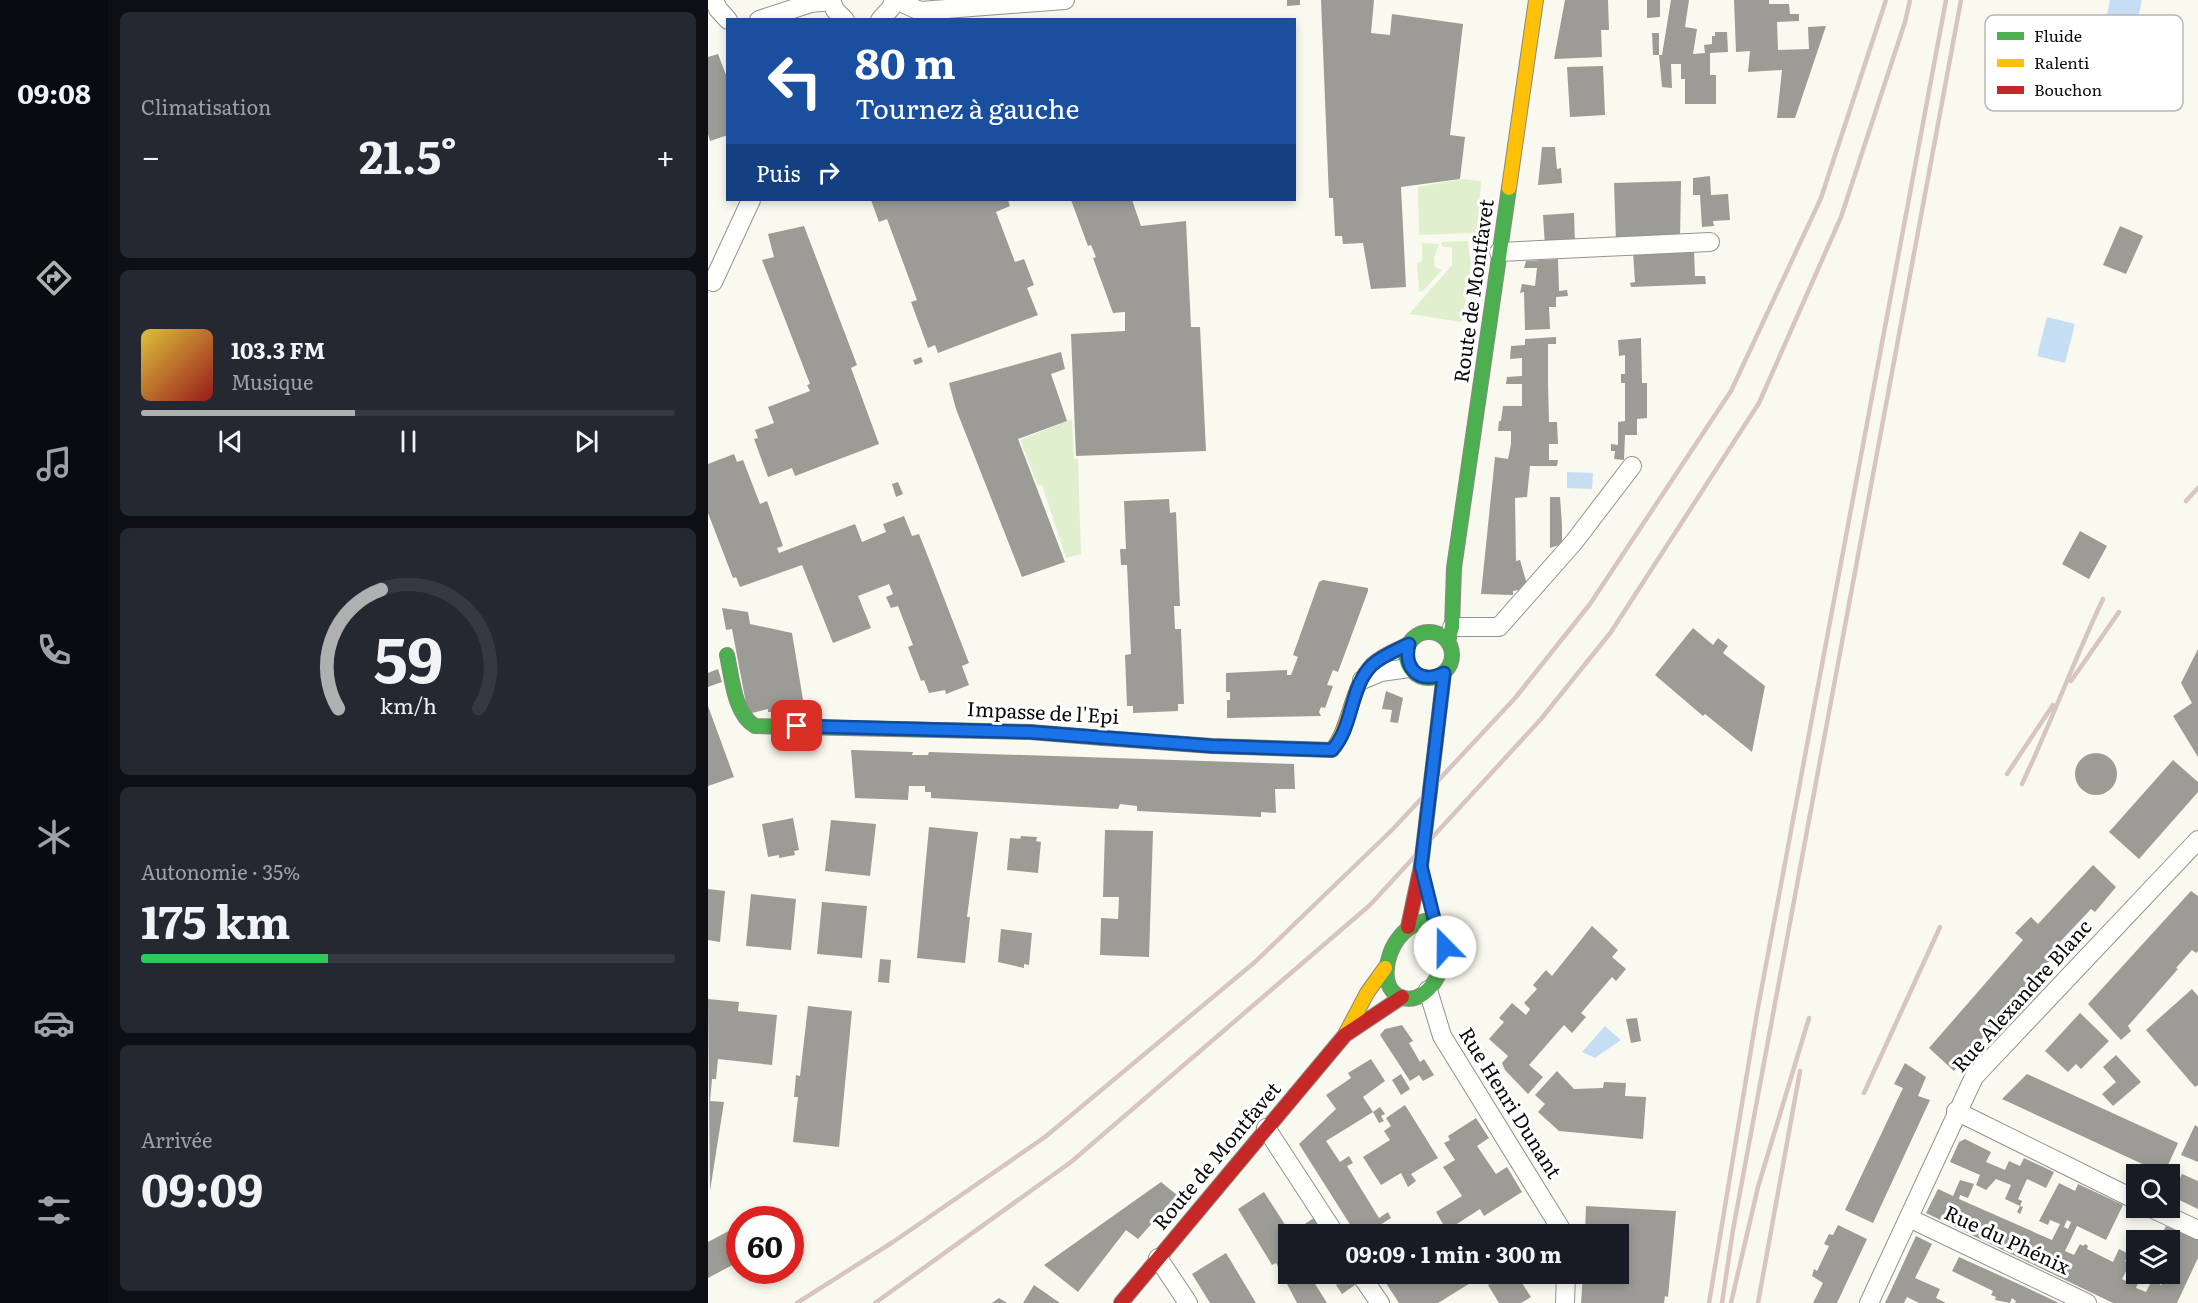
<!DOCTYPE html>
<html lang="fr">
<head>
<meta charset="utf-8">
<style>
  :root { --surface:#171b24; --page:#242831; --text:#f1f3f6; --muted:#9ea1a6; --line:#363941; --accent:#afb0b0 }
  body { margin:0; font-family:Literata,serif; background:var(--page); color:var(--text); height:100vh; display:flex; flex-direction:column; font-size:22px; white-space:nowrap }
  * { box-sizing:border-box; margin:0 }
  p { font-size:20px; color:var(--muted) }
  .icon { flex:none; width:33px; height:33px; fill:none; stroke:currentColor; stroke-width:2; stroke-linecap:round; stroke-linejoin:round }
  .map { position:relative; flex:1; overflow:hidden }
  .sheet { display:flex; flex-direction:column; gap:12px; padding:12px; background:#0d0f14; width:600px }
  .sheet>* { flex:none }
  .hud { position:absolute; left:18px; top:18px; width:570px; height:183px; border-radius:0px; box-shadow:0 3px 9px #0003; background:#1a4fa0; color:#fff; overflow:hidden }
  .fabs { position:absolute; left:1418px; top:1164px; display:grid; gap:12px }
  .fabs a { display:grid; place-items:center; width:54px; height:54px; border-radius:0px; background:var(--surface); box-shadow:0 3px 9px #0003; font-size:30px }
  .speed { position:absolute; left:18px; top:1206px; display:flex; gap:12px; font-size:30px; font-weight:700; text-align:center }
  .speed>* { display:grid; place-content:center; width:78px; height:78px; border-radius:50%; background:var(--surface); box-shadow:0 3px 9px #0003; line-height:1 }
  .speed .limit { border:9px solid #d22; background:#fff; color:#111 }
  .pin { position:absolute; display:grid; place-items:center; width:51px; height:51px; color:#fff; margin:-26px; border-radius:12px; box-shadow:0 3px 9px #0006 }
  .me { position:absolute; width:66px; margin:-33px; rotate:338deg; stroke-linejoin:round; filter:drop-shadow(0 0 4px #0008) }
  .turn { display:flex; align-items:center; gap:21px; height:126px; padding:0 30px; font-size:27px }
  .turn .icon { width:78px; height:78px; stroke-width:2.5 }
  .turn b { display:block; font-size:42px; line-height:51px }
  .then { display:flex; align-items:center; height:57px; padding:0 30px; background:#0003; gap:12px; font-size:22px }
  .big { font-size:45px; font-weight:700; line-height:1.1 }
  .sheet .card { flex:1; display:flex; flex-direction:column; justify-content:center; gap:9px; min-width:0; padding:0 21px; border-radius:9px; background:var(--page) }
  .sheet .dial { align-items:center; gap:0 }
  .dial svg { height:156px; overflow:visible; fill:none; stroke:var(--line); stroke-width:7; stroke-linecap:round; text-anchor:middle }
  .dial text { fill:var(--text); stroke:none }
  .song { display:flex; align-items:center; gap:18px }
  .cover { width:72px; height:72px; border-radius:9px; background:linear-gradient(135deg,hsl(50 70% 55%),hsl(0 70% 35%)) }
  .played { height:6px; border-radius:3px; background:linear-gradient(90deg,var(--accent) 40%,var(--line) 40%) }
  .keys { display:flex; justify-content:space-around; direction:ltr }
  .heat { display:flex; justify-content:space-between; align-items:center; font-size:33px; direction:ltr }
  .charge { height:9px; border-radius:4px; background:linear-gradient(90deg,#34c759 35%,var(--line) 0) }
  .trip { position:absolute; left:570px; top:1224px; width:351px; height:60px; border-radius:0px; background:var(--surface); box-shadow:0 3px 9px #0003; font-weight:700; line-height:60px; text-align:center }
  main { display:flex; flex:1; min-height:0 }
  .tabs { display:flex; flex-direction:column; width:108px; justify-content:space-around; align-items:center; background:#090b0e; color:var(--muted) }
  .tabs .icon { width:42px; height:42px }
  .tabs .current { color:var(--accent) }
  .tabs b { font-size:27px; color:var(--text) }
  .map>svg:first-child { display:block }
  .green { fill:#e0f0cf }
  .water { fill:#c6def4 }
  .building { fill:#9c9b95; fill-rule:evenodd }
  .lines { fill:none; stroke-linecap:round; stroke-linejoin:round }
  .street-casing { stroke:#93928e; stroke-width:20 }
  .fast-casing { stroke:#898984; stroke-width:16 }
  .slow-casing { stroke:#898984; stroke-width:16 }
  .jam-casing { stroke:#898984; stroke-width:16 }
  .street { stroke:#fefefd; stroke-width:18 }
  .fast { stroke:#4caf50; stroke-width:14 }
  .slow { stroke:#ffc107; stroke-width:14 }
  .jam { stroke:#c62828; stroke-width:14 }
  .rail { stroke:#d6c5c3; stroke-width:4.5 }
  .route-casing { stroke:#114b97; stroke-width:15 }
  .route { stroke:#1a73e8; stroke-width:10 }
  .labels { text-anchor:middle; stroke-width:6; stroke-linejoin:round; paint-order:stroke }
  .street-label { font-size:20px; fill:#0b0b0b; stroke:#fff }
  .key { fill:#fff; stroke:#b6b6b6; stroke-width:1.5 }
  .key-label { font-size:16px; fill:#0b0b0b }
</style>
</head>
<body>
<main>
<nav class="tabs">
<b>09:08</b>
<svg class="icon current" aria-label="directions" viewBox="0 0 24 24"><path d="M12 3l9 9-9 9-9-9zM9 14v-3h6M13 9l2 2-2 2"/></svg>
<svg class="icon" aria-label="music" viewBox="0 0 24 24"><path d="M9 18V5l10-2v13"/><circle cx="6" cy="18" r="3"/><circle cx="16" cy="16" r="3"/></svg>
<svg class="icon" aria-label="phone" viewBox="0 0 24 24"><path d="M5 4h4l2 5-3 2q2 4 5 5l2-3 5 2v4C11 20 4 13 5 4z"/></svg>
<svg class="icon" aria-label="climate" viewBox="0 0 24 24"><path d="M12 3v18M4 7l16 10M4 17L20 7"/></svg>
<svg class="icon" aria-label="car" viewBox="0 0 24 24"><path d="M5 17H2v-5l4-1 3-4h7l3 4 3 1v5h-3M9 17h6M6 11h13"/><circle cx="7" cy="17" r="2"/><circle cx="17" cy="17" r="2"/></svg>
<svg class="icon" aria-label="filters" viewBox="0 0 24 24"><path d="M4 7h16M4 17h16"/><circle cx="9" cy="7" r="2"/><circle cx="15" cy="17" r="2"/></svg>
</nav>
<section class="sheet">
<div class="card"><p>Climatisation</p>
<div class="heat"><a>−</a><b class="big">21.5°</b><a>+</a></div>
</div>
<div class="card">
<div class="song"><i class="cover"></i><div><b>103.3 FM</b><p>Musique</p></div></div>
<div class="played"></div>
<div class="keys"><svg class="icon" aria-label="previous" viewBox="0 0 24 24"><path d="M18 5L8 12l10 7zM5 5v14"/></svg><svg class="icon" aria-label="pause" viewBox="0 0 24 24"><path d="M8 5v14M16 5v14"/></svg><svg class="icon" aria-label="next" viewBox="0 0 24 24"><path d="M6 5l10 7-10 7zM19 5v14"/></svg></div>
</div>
<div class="card dial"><svg viewBox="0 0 100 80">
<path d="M14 69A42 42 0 1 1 86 69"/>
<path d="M14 69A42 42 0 0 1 36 8" stroke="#afb0b0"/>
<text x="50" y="56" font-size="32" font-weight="700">59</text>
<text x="50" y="72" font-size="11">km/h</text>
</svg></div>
<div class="card"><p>Autonomie · 35%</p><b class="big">175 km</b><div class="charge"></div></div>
<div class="card"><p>Arrivée</p><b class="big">09:09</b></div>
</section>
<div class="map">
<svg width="1490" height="1303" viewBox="0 0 1490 1303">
  <rect width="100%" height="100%" fill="#faf9ef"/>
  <path class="green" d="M754,179L773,181L769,233L711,235L710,187Z
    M760,241L763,265L754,322L701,314L744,265V248L734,246L733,242Z
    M714,243L731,244L726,257L727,267L734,270L715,291L711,292L709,263L714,261Z
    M364,419L366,459H370L373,554L358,558L334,485L330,486L312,440Z"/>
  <path class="water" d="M1402,0H1434L1419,72L1389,66Z
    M1339,317L1367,324L1357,363L1329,356Z
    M859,472L885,473L884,489L859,488Z
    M897,1026L913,1040L887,1058L874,1052Z"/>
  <path class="building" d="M579,0H592V5L579,6Z
    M613,0H666L663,33L682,35L684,14L755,24L742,135L757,137L752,179L693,187L698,287L663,289L655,243L635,244L634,236H627L625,198H621Z
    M857,0H900L901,30H893L894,57L846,59Z
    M939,0H952V17L939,18Z
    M963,0H981L977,27L989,29L985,54L997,53L996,45L1004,44V36H1007V32H1019L1020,52L1002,53V75H1008V104H977V79H973V64H963L964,88L954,87L951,55H945L944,33H951V55H954Z
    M1026,0H1061V4H1081L1082,14H1091V21L1069,22L1070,50L1101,49L1100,27L1118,26L1087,118H1069L1074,70L1040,72L1042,51L1028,52Z
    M10,54L20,80V135L2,141L0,134V57Z
    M895,66L897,115L862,117L859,67Z
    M834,147H847L849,169L853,168L854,183L830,185Z
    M1002,176L1003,195L1020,194L1022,220L1005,221L1006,226L994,227L992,195H985V178Z
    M973,181L972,239L908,242L906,183Z
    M163,200H300L302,206L288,212L307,262L316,259L326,285L319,288L330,315L230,353L227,345L220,348L203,302L209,300L179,219L171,222Z
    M363,200H424L433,226L478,221L483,327H492L498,451L368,456L363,334L417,331V312L405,313L385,258L388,257L383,245L380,246Z
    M866,213L867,244L837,246L835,215Z
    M96,226L149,365L143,368L171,444L87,476L84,468L60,477L46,439L50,438L47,430L66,423L60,407L102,391L99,385L102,384L54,260L66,257L60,234Z
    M1412,226L1435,236L1418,274L1395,265Z
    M986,249L987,276H997L998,284L923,287L922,283L927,282L925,252Z
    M850,259L851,291L859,290L860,296L848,297V307H841L842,329L817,330L816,292L812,293L814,284L827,286L829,268H816L818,261Z
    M848,337V344H840V383L841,422H849L850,444H841V460H850L849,466H822L819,497L807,498L808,561L812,560L820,588L805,591V595L773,594L787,457L800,459L803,444V431H790L791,421H793L795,406H814V384H798L799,377L814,376V358L802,359L803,346L817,345V339Z
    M933,338L934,383H939V418L929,419V435H917L916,460L906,459L907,451H903V444L910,445V422L917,421V383H913V374H917V355L911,356L910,340Z
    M353,352L357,369L343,374L359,421L310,439L357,562L314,577L248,409L241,383Z
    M213,357L215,362L207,365L205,360Z
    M26,454L29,462L35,460L52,504L59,501L75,546L69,548L71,553L147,524L154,542L178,532L175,524L196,516L204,536L211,534L224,567L261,663L254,666L261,685L238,694L237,690L221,693L216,680L213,681L200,647L205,645L190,606L183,608L178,597L185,594L181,584L150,596L163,628L125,643L94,565L32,587L28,577L25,578L0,513V464Z
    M190,482L195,494L188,497L184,484Z
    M842,497H852L854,525V544L842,548Z
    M461,499L462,513L468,512L472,606H466L467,629H473L476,704H470V711L425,713V706H419L417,655L423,654L419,565H413L412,549H418L416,501Z
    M1372,531L1399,546L1381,579L1354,564Z
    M615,580L660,588V591L630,672L625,670L619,685L625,686L617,708L613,707L611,712L613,716L519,718V700H522V692H518V673L579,670V675H583L590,657L585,655L611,582Z
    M14,608L40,612L42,624L84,633L97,712H60V709L40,714L24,629L18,630Z
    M985,628L1005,645L1010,638L1020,646L1015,653L1057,686L1044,752L997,714L995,716L947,675Z
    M1490,649V757L1465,716L1484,703L1473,683Z
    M10,669L14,682L0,687V673Z
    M678,691L695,698L690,723L682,722L684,710L674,709Z
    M0,706L26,777L0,786Z
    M143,750L205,752L204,755H220L221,752L586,764L587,789H567L568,813L553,812V817L429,811V806L412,804L410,809L223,798V792H217V786H201L200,800L147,798Z
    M1367 774a21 21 0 1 1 42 0a21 21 0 1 1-42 0Z
    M1465,760L1490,782V792L1431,859L1401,832Z
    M85,818L91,850L86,851L87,855L71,858V855L60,857L54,824Z
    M123,820L168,824L162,876L117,871Z
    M221,827L270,832L259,917H262L257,963L209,958Z
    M397,830L445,831L441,957L392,955L393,918L410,919L411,897H395Z
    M313,836L329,837L328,841L333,842L330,873L299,870L302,838L312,839Z
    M1385,865L1408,887L1387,912L1383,909L1351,943L1354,946L1246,1071L1221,1048L1315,940L1307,933L1323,917L1330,924Z
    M0,889L17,891L12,942L0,940Z
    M1483,891L1490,896V951L1488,953L1484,950L1468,968L1470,969L1420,1026L1423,1031L1413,1040L1380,1004Z
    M43,894L88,899L83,950L38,946Z
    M114,902L159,906L154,958L109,954Z
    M884,926L910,950L904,957L918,969L908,981L904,977L873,1013L878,1017L864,1033L856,1025L821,1065L835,1077L820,1094L797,1070L794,1063L800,1056L781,1039L796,1022L791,1018L804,1003L818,1015L822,1009L816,1003L829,989L825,985L838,970L844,976Z
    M293,929L324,933L321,965L316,964V968L290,962Z
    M172,959L183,960L181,983L170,982Z
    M1484,989L1490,996V1085L1487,1087L1438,1030Z
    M0,999L31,1002L30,1011L69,1015L64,1065L10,1059L8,1079H4L2,1101L16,1102L2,1191Z
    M100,1006L144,1011L131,1147L85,1142L90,1097H86L88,1075L92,1076Z
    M1372,1013L1401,1041L1373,1069L1368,1064L1360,1072L1337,1051Z
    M929,1018L933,1041L923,1043L918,1019Z
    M694,1025L705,1041L701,1043L712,1062L716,1059L726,1075L715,1081L711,1075L702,1081L672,1035L677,1029Z
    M1408,1055L1433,1082L1405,1106L1394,1094L1408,1082L1395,1067Z
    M663,1059L677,1081L655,1097L665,1112L618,1141L632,1162L641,1156L645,1163L639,1166L671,1218L680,1212L683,1218L669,1227L674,1234H648L591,1144L628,1109L618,1095L643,1078L640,1073Z
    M1197,1063L1218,1077L1210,1096L1222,1100L1165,1223L1137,1210L1195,1088L1186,1084Z
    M849,1071L866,1089L895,1088L896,1082L918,1083L917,1096L938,1097L935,1139L851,1131L830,1112L837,1104L827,1095Z
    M693,1074L702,1089L693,1095L684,1080Z
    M1319,1074L1470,1143L1456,1174L1294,1099Z
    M697,1105L730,1158L703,1174L708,1181L700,1187L693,1173L673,1185L655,1157L682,1140L676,1131L683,1126L678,1118Z
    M672,1107L677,1114L673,1116L676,1121L671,1123L665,1112Z
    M768,1118L781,1138L769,1146L788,1174L799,1167L814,1192L776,1216L772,1209L738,1231L741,1234H718L735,1224L728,1212L754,1196L735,1167L747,1160L736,1143L742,1140L740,1136Z
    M1487,1125L1490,1127V1162L1473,1155Z
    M1257,1139L1283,1152L1278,1162L1297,1170L1301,1161L1312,1166L1316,1158L1346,1172L1338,1188L1319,1179L1310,1199L1314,1201L1312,1206L1315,1207L1312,1214L1309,1212L1312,1206L1297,1199L1303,1185L1288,1179L1278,1190L1268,1185L1272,1175L1242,1162L1251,1142Z
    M1474,1174L1490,1181V1209L1463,1196Z
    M1252,1180L1266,1184L1260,1198L1252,1195L1251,1199L1344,1240L1352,1224L1342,1220L1340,1225L1331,1221L1351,1183L1367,1191L1370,1184L1415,1205L1398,1240L1369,1226L1357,1251L1366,1255L1372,1244L1375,1246L1377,1244L1380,1246L1379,1249L1405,1262L1411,1249L1421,1254L1417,1261L1422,1264L1414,1279L1422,1283L1426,1274L1434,1275L1428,1288L1438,1292L1444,1280L1453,1285L1461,1274L1465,1261L1461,1259V1240H1451L1458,1226L1490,1240V1258L1469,1303H1405L1218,1213L1230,1189L1245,1196ZM1359,1220L1363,1222L1360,1229L1356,1227Z
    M453,1182L469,1195L430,1239L418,1230L370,1292L336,1265Z
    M556,1192L583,1234H580V1274H597L602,1280L604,1279L619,1303H589L568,1263L564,1265L530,1209Z
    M878,1206L968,1211L960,1297L957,1296L956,1303H873L875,1274H910V1234H877Z
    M61,1209L66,1220H41Z
    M606,1218L615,1233L592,1234L589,1229Z
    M32,1225V1261L0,1278V1242Z
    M1130,1225L1159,1239L1129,1303H1105L1115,1283L1104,1276L1106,1269L1109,1271L1121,1246L1116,1244L1121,1234L1125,1235Z
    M1208,1236L1224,1244L1207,1278L1232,1289L1228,1298L1238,1303H1211L1199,1297L1196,1303H1177Z
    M518,1253L548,1303H502L484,1274Z
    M1251,1257L1315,1286L1351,1303H1307L1308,1301L1304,1298L1302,1303L1287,1300L1288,1297L1283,1295L1285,1291L1244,1271Z
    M612,1274H631L617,1283Z
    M672,1274H777L730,1303H691Z
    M797,1274H808L823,1297L813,1303H791L780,1285Z
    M642,1276L647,1285L634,1294L628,1285Z
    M326,1285L352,1303H315Z
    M291,1298L299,1303H284Z"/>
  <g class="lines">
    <defs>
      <path id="street" d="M6,0L10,9L20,20
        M123,0L127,10L137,20
        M188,0L212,11L357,0
        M51,20L103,3L123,1
        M172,20L183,8L186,0
        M791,252L1002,242
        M5,282L43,200
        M744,627H791L866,542L924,466
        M654,680L673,672L701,668
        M720,990L734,1036L856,1234
        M1248,1111L1428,1200
        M558,1128L627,1234
        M1443,1208L1490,1230
        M1201,1218L1379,1303
        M450,1258L480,1303
        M652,1274L672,1303
        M857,1303L858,1274
        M1161,1303L1266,1077L1490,840"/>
      <path id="fast" d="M698 655a23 23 0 1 1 46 0a23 23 0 1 1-46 0Z
        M740,641L744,627L746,568L801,188
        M19,655C24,677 26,714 47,726L322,732L395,738
        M716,921C721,924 728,926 732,930C748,951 724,1006 695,998C670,990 678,954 690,939C697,929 705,925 716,921Z"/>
      <path id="slow" d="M801,188L828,0
        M395,738L504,746L624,750C643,725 642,688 664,665C674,655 689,650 701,644
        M638,1033L659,993L677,968"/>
      <path id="jam" d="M700,927L713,866L736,673
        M413,1303L637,1035L694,997"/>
    </defs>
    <use href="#street" class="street-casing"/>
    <use href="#fast" class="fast-casing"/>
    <use href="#slow" class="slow-casing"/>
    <use href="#jam" class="jam-casing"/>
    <use href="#street" class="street"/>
    <use href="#fast" class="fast"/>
    <use href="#slow" class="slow"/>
    <use href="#jam" class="jam"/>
    <path class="rail" d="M1478,501L1490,488
      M1363,681L1411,612
      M1299,774L1345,705
      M1314,784C1343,723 1366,660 1395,599
      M1156,1093L1232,927
      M89,1303L185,1242L337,1137L547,962L685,829L808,697L882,604L1023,391L1113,198L1178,0
      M167,1303L363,1162L662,905L833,719L903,632L1051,403L1133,217L1197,22L1202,0
      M1001,1303L1049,1013L1238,0
      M1014,1303L1025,1230L1253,0
      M1023,1303L1050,1187L1101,1018
      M1050,1303L1092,1071"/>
  </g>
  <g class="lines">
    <defs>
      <path id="route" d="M89,726L322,732L504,746L624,750C646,726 641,688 664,665C674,656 689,650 701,644C695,669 712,685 736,673L713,866L728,927L737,947"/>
    </defs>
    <use href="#route" class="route-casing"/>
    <use href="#route" class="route"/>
  </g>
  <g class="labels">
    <g class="street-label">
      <text transform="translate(766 291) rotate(-82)" y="7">Route de Montfavet</text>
      <text transform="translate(335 713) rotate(3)" y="7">Impasse de l'Epi</text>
      <text transform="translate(1314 996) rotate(-48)" y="7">Rue Alexandre Blanc</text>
      <text transform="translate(802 1103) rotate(58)" y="7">Rue Henri Dunant</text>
      <text transform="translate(509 1156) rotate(-50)" y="7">Route de Montfavet</text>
      <text transform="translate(1299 1240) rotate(25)" y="7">Rue du Phénix</text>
    </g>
  </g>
  <rect x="1277" y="15" width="198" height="96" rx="9" class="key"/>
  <rect x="1289" y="32" width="27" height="8" fill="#4caf50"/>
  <rect x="1289" y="59" width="27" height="8" fill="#ffc107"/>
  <rect x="1289" y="86" width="27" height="8" fill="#c62828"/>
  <g class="key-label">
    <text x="1326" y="42">Fluide</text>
    <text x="1326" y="69">Ralenti</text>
    <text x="1326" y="96">Bouchon</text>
  </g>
</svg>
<div class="fabs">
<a><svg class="icon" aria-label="search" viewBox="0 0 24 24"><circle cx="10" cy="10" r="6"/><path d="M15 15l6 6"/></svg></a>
<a><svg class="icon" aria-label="layers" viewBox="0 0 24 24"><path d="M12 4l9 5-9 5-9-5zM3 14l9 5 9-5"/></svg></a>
</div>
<div class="speed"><div class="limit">60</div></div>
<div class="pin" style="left:89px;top:726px;background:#d93025"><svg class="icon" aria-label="arrive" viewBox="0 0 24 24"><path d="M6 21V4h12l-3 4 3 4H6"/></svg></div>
<svg class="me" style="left:737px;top:947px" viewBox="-20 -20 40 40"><circle r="19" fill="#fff"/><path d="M0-13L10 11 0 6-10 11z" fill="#1a73e8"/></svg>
<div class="trip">09:09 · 1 min · 300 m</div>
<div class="hud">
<div class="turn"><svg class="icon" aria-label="left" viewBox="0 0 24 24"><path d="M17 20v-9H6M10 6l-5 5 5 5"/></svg><div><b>80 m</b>Tournez à gauche</div></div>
<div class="then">Puis<svg class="icon" aria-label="right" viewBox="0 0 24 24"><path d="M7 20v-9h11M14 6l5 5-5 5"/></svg></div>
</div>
</div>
</main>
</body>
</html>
